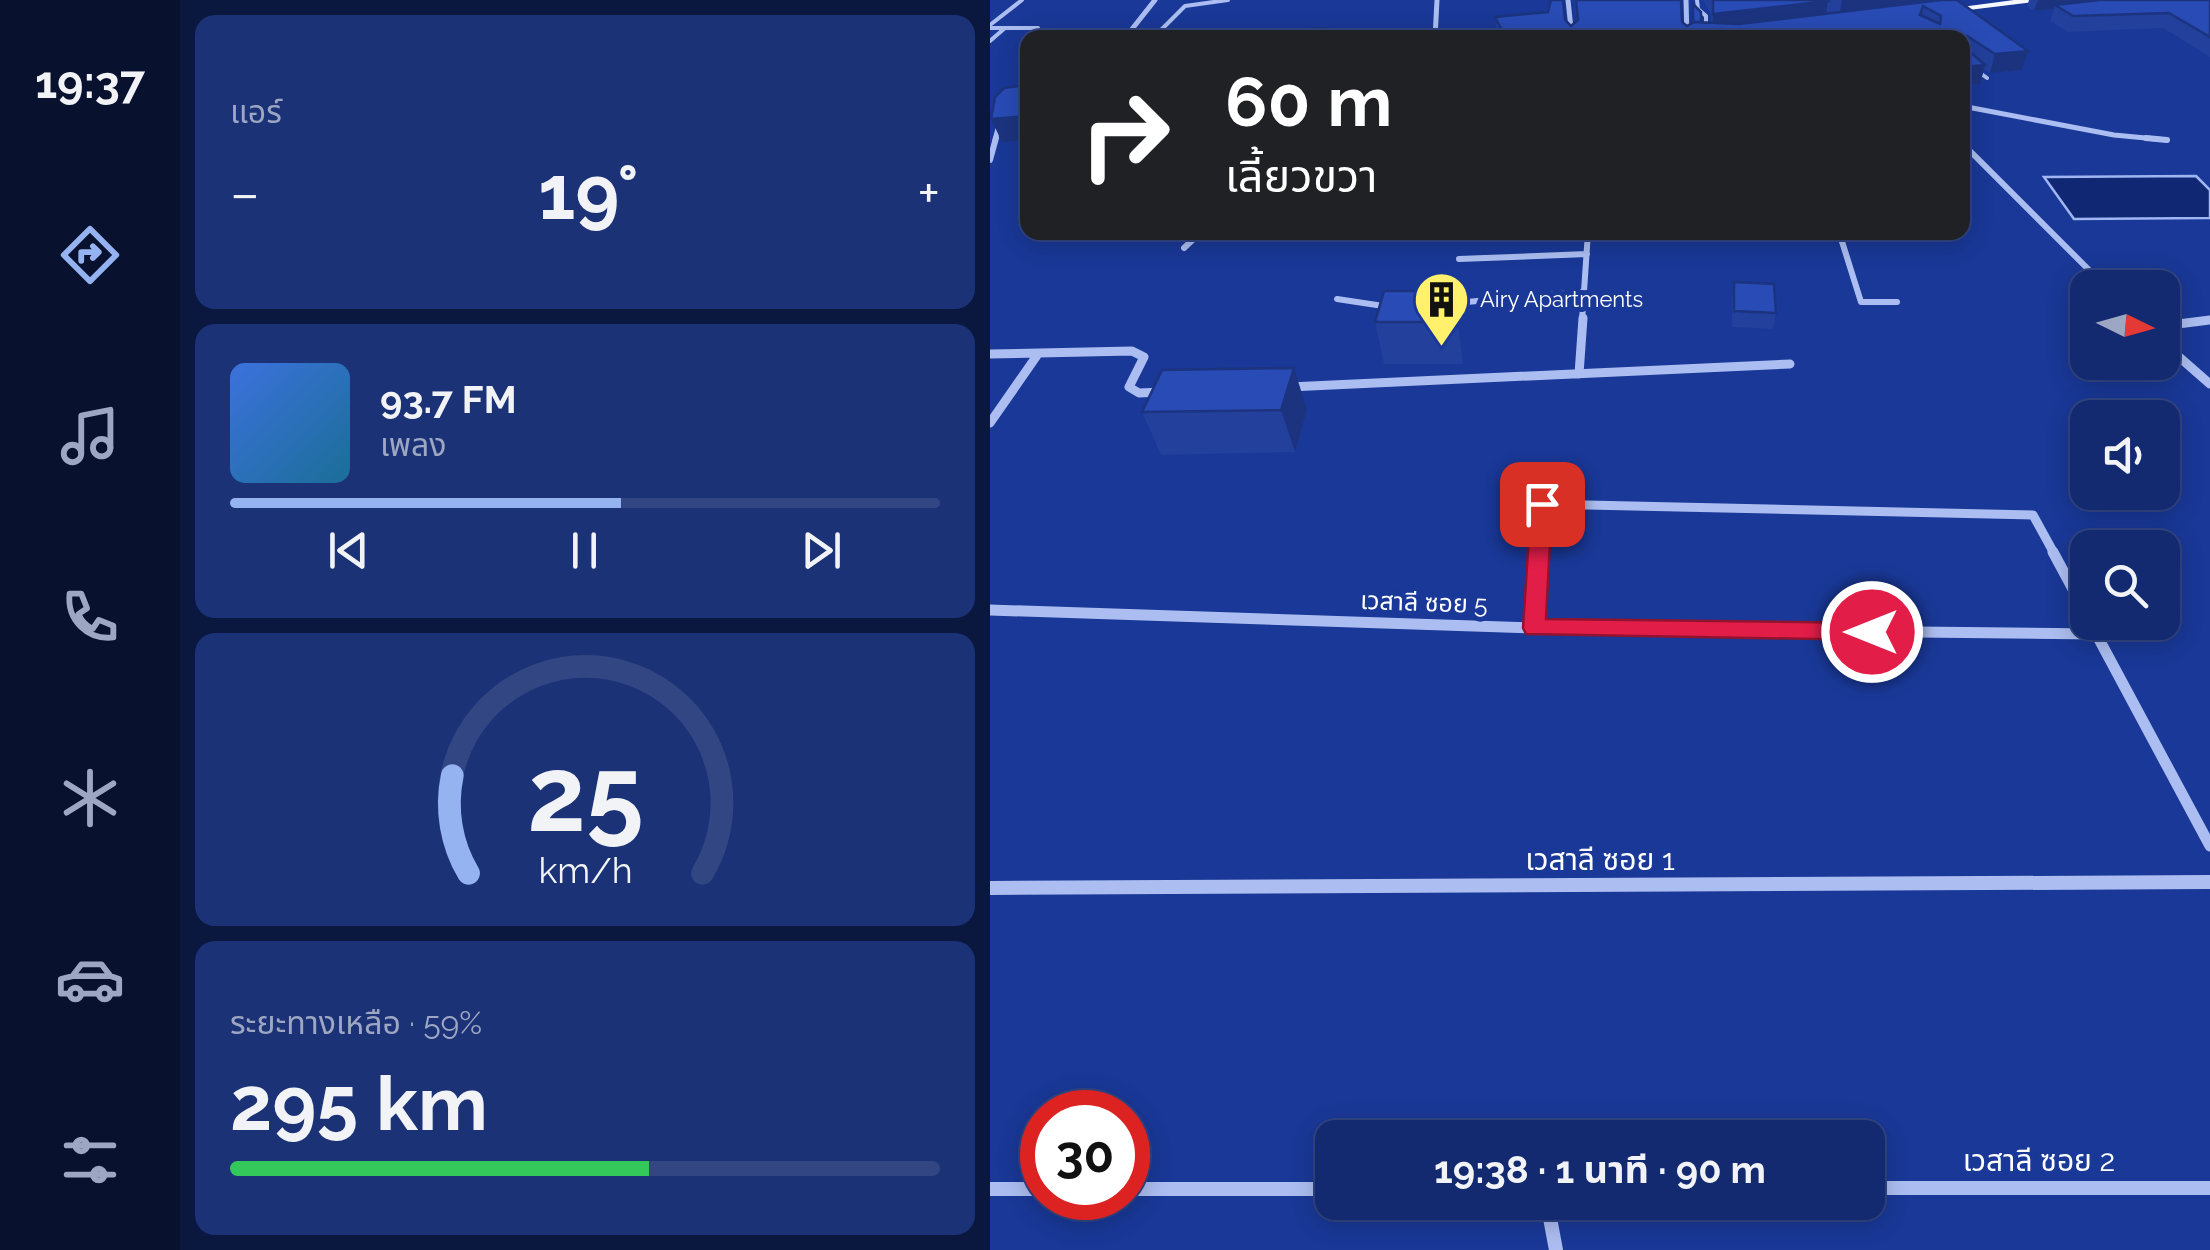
<!DOCTYPE html>
<html lang="th">
<head>
<meta charset="utf-8">
<style>
  :root { --surface:#132a71; --page:#1c3276; --text:#f1f3f6; --muted:#9da7c3; --line:#324684; --accent:#95b2f1 }
  body { margin:0; font-family:Raleway,"Noto Sans Thai",sans-serif; background:var(--page); color:var(--text); height:100vh; display:flex; flex-direction:column; font-size:38px; white-space:nowrap }
  * { box-sizing:border-box; margin:0 }
  p { font-size:32px; color:var(--muted) }
  .icon { flex:none; width:55px; height:55px; fill:none; stroke:currentColor; stroke-width:2; stroke-linecap:round; stroke-linejoin:round }
  .map { position:relative; flex:1; overflow:hidden }
  .details { display:flex; flex-direction:column; gap:15px; padding:15px; background:#0a173e; width:810px }
  .details>* { flex:none }
  .hud { position:absolute; left:30px; top:30px; width:950px; height:210px; border-radius:20px; box-shadow:0 5px 25px #0003,0 0 0 2px var(--line); background:#202124; color:#fff; overflow:hidden }
  .needle { width:65px; rotate:95deg }
  .tools { position:absolute; left:1080px; top:270px; display:grid; gap:20px }
  .tools a { display:grid; place-items:center; width:110px; height:110px; border-radius:20px; background:var(--surface); box-shadow:0 5px 25px #0003,0 0 0 2px var(--line); font-size:50px }
  .speed { position:absolute; left:30px; top:1090px; display:flex; gap:20px; font-size:50px; font-weight:700; text-align:center }
  .speed>* { display:grid; place-content:center; width:130px; height:130px; border-radius:50%; background:var(--surface); box-shadow:0 5px 25px #0003,0 0 0 2px var(--line); line-height:1 }
  .speed .limit { border:15px solid #d22; background:#fff; color:#111 }
  .pin { position:absolute; display:grid; place-items:center; width:85px; height:85px; color:#fff; margin:-42px; border-radius:20px; box-shadow:0 5px 15px #0006 }
  .me { position:absolute; width:110px; margin:-55px; rotate:270deg; stroke-linejoin:round; filter:drop-shadow(0 0 8px #0008) }
  .turn { display:flex; align-items:center; gap:35px; height:210px; padding:0 40px; font-size:45px }
  .turn .icon { width:130px; height:130px; stroke-width:2.5 }
  .turn b { display:block; font-size:70px; line-height:85px }
  .big { font-size:75px; font-weight:700; line-height:1.1 }
  .details .widget { flex:1; display:flex; flex-direction:column; justify-content:center; gap:15px; min-width:0; padding:0 35px; border-radius:20px; background:var(--page) }
  .details .dial { align-items:center; gap:0 }
  .dial svg { height:260px; overflow:visible; fill:none; stroke:var(--line); stroke-width:7; stroke-linecap:round; text-anchor:middle }
  .dial text { fill:var(--text); stroke:none }
  .song { display:flex; align-items:center; gap:30px }
  .cover { width:120px; height:120px; border-radius:15px; background:linear-gradient(135deg,hsl(220 70% 55%),hsl(200 70% 35%)) }
  .played { height:10px; border-radius:5px; background:linear-gradient(90deg,var(--accent) 55%,var(--line) 55%) }
  .keys { display:flex; justify-content:space-around; direction:ltr }
  .heat { display:flex; justify-content:space-between; align-items:center; font-size:55px; direction:ltr }
  .charge { height:15px; border-radius:8px; background:linear-gradient(90deg,#34c759 59%,var(--line) 0) }
  .trip { position:absolute; left:325px; top:1120px; width:570px; height:100px; border-radius:20px; background:var(--surface); box-shadow:0 5px 25px #0003,0 0 0 2px var(--line); font-weight:700; line-height:100px; text-align:center }
  main { display:flex; flex:1; min-height:0 }
  .menu { display:flex; flex-direction:column; width:180px; justify-content:space-around; align-items:center; background:#08112d; color:var(--muted) }
  .menu .icon { width:70px; height:70px }
  .menu .current { color:var(--accent) }
  .menu b { font-size:45px; color:var(--text) }
  .map>svg:first-child { display:block }
  .water { fill:#102874; stroke:#9fb6f3; stroke-width:2.5 }
  .lines { fill:none; stroke-linecap:round; stroke-linejoin:round }
  .lane { stroke:#acbef1; stroke-width:4 }
  .street-far4 { stroke:#acbef1; stroke-width:5 }
  .street-far3 { stroke:#acbef1; stroke-width:6 }
  .street-far2 { stroke:#acbef1; stroke-width:9 }
  .street-far1 { stroke:#acbef1; stroke-width:11 }
  .street { stroke:#acbef1; stroke-width:14 }
  .primary { fill:#f5f7ff; fill-rule:evenodd }
  .wall { fill:#22409c }
  .shaded-wall { fill:#1c347f }
  .building { fill:#284bb5; stroke:#1c347f; stroke-width:2.5; fill-rule:evenodd }
  .route { fill:#e11d48; stroke:#92132f; stroke-width:2.5 }
  .labels { text-anchor:middle; stroke-width:10; stroke-linejoin:round; paint-order:stroke }
  .far-poi-label { font-size:22px; fill:#fff; stroke:#193897; text-anchor:start }
  .street-label { font-size:25px; fill:#fff; stroke:#193897 }
  .near-street-label { font-size:30px; fill:#fff; stroke:#193897 }
</style>
</head>
<body>
<main>
<nav class="menu">
<b>19:37</b>
<svg class="icon current" aria-label="directions" viewBox="0 0 24 24"><path d="M12 3l9 9-9 9-9-9zM9 14v-3h6M13 9l2 2-2 2"/></svg>
<svg class="icon" aria-label="music" viewBox="0 0 24 24"><path d="M9 18V5l10-2v13"/><circle cx="6" cy="18" r="3"/><circle cx="16" cy="16" r="3"/></svg>
<svg class="icon" aria-label="phone" viewBox="0 0 24 24"><path d="M5 4h4l2 5-3 2q2 4 5 5l2-3 5 2v4C11 20 4 13 5 4z"/></svg>
<svg class="icon" aria-label="climate" viewBox="0 0 24 24"><path d="M12 3v18M4 7l16 10M4 17L20 7"/></svg>
<svg class="icon" aria-label="car" viewBox="0 0 24 24"><path d="M5 17H2v-5l4-1 3-4h7l3 4 3 1v5h-3M9 17h6M6 11h13"/><circle cx="7" cy="17" r="2"/><circle cx="17" cy="17" r="2"/></svg>
<svg class="icon" aria-label="filters" viewBox="0 0 24 24"><path d="M4 7h16M4 17h16"/><circle cx="9" cy="7" r="2"/><circle cx="15" cy="17" r="2"/></svg>
</nav>
<section class="details">
<div class="widget"><p>แอร์</p>
<div class="heat"><a>−</a><b class="big">19°</b><a>+</a></div>
</div>
<div class="widget">
<div class="song"><i class="cover"></i><div><b>93.7 FM</b><p>เพลง</p></div></div>
<div class="played"></div>
<div class="keys"><svg class="icon" aria-label="previous" viewBox="0 0 24 24"><path d="M18 5L8 12l10 7zM5 5v14"/></svg><svg class="icon" aria-label="pause" viewBox="0 0 24 24"><path d="M8 5v14M16 5v14"/></svg><svg class="icon" aria-label="next" viewBox="0 0 24 24"><path d="M6 5l10 7-10 7zM19 5v14"/></svg></div>
</div>
<div class="widget dial"><svg viewBox="0 0 100 80">
<path d="M14 69A42 42 0 1 1 86 69"/>
<path d="M14 69A42 42 0 0 1 9 39" stroke="#95b2f1"/>
<text x="50" y="56" font-size="32" font-weight="700">25</text>
<text x="50" y="72" font-size="11">km/h</text>
</svg></div>
<div class="widget"><p>ระยะทางเหลือ · 59%</p><b class="big">295 km</b><div class="charge"></div></div>
</section>
<div class="map">
<svg width="1220" height="1250" viewBox="0 0 1220 1250">
  <rect width="100%" height="100%" fill="#193897"/>
  <path class="water" d="M1206,176L1220,190V218L1084,219L1054,177Z"/>
  <g class="lines">
    <path class="lane" d="M707,0L708,9L716,16V32
      M0,25L32,0
      M0,28H48
      M138,34L169,32L195,6L238,0
      M0,41L15,28
      M972,60L997,78"/>
    <path class="street-far4" d="M578,0L582,38
      M696,0L697,38
      M135,38L165,0
      M445,38L447,0
      M972,106L1124,135L1177,140
      M5,140L10,121"/>
    <path class="street-far3" d="M1156,138L1177,140
      M972,143L1117,288
      M0,160L6,138
      M849,232L871,302H907
      M194,248L211,232
      M469,259L597,254
      M347,299L400,307
      M452,304L594,292
      M592,321L598,232
      M1212,321L1220,320"/>
    <path class="street-far2" d="M1172,326L1220,320
      M1172,342L1220,384
      M0,354L142,351L154,357L139,387L149,393L172,392
      M589,374L593,318
      M299,387L800,364
      M0,423L48,354
      M548,555L551,504L1043,515L1065,555"/>
    <path class="street-far1" d="M1063,552L1098,617
      M0,610L544,628L1107,634
      M544,628L548,552
      M1103,628L1220,846"/>
    <path class="street" d="M0,888L1220,882
      M878,1188H1220
      M0,1189H52
      M138,1189H342
      M557,1202L566,1250"/>
    <path class="primary" d="M1024,0H1061L946,14L941,11Z"/>
  </g>
  <path class="wall" d="M584,0H691L692,22L697,26L711,22H721V14L713,0H937V2L1032,70L1000,73L994,69L990,84L972,85V38H508L507,35L505,17L575,20L581,26L586,21Z
    M1039,0H1220V57L1173,28L1078,32L1060,21L1064,9L1044,11L1037,7Z
    M744,282L786,313L783,329L742,327V298Z
    M464,291L473,364H394L385,322Z
    M317,410L305,452L171,455L152,412Z"/>
  <path class="shaded-wall" d="M852,0H937L935,7L933,6L849,17Z
    M1048,0H1135L1065,5L1064,9L1044,11Z
    M838,1L835,19L722,32L723,14Z
    M1038,51L1032,70L1000,73L1005,54Z
    M995,65L990,84L972,85V67Z
    M38,116V140L12,142L1,119Z
    M304,368L317,410L305,452L291,410Z"/>
  <path class="building" d="M561,0H573L575,20L581,26L588,20L586,0H691L692,22L697,26L704,22L749,24L951,0H967L1038,51L1005,54L977,36L972,44V38H516L505,17L558,12ZM933,6L951,16L950,24L930,15Z
    M723,0H837L838,1L723,14Z
    M1110,0H1220V37L1179,13L1083,16L1065,5Z
    M703,4L711,12V22H703Z
    M338,28L336,38H290L291,31Z
    M972,45L995,65L972,67Z
    M38,64V116L1,119L5,97L14,88L31,86L30,72Z
    M744,282L784,284L786,313L744,311Z
    M394,291H464L468,322H385Z
    M304,368L291,410L152,412L172,370Z"/>
  <path class="route" d="M552,497L562,504L556,619L882,623L893,632L882,640L536,634L533,628L541,504Z"/>
  <defs>
    <symbol id="building-pin" viewBox="-11 -11 22 30"><path d="M0 17L-7.5 6A9.5 9.5 0 1 1 7.5 6Z" fill="#fff16b" stroke="#193897"/><path d="M-4-6H4V6H1V3H-1V6H-4ZM-2.5-4.3h1.7v1.8h-1.7ZM.8-4.3h1.7v1.8H.8ZM-2.5-1h1.7V.8h-1.7ZM.8-1h1.7V.8H.8Z" fill="#111"/></symbol>
  </defs>
  <g fill-rule="evenodd">
    <use href="#building-pin" x="420" y="268" width="63" height="86"/>
  </g>
  <g class="labels">
    <g class="far-poi-label">
      <text x="490" y="307">Airy Apartments</text>
    </g>
    <g class="street-label">
      <text transform="translate(434 602) rotate(2)" y="9">เวสาลี ซอย 5</text>
    </g>
    <g class="near-street-label">
      <text x="610" y="870">เวสาลี ซอย 1</text>
      <text x="1049" y="1171">เวสาลี ซอย 2</text>
    </g>
  </g>
</svg>
<div class="tools">
<a><svg class="needle" viewBox="-14 -14 28 28"><path d="M0-13l5 13h-10z" fill="#e53935"/><path d="M0 13l5-13h-10z" fill="#9da7c3"/></svg></a>
<a><svg class="icon" aria-label="sound" viewBox="0 0 24 24"><path d="M4 9h4l5-4v14l-5-4H4zM17 9q2 3 0 6"/></svg></a>
<a><svg class="icon" aria-label="search" viewBox="0 0 24 24"><circle cx="10" cy="10" r="6"/><path d="M15 15l6 6"/></svg></a>
</div>
<div class="speed"><div class="limit">30</div></div>
<div class="pin" style="left:552px;top:504px;background:#d93025"><svg class="icon" aria-label="arrive" viewBox="0 0 24 24"><path d="M6 21V4h12l-3 4 3 4H6"/></svg></div>
<svg class="me" style="left:882px;top:632px" viewBox="-20 -20 40 40"><circle r="17" fill="#e11d48" stroke="#fff" stroke-width="3"/><path d="M0-11L8 9 0 5-8 9z" fill="#fff"/></svg>
<div class="trip">19:38 · 1 นาที · 90 m</div>
<div class="hud">
<div class="turn"><svg class="icon" aria-label="right" viewBox="0 0 24 24"><path d="M7 20v-9h11M14 6l5 5-5 5"/></svg><div><b>60 m</b>เลี้ยวขวา</div></div>
</div>
</div>
</main>
</body>
</html>
